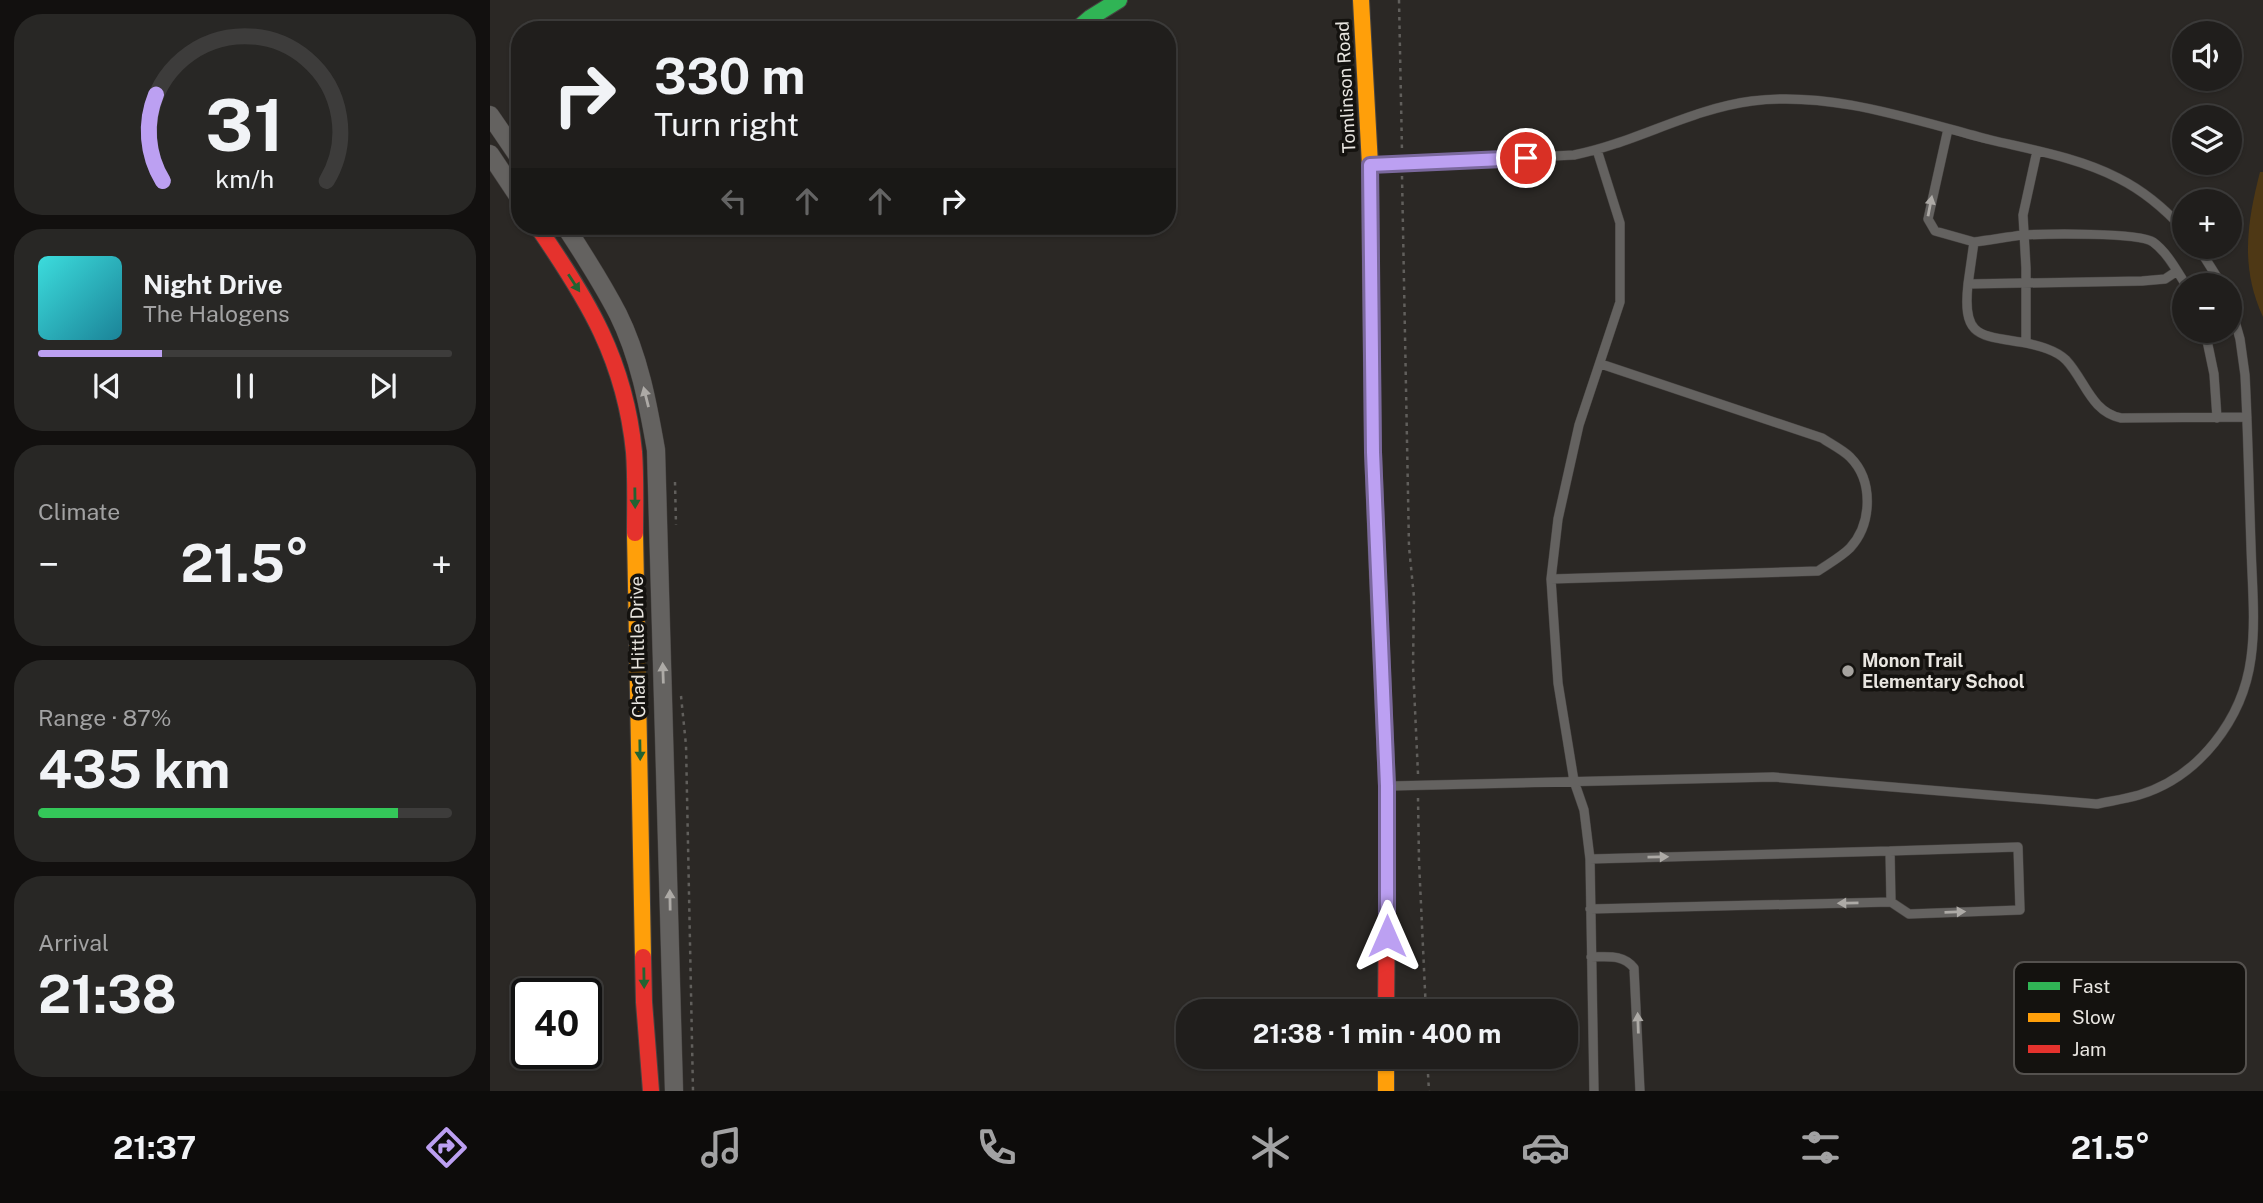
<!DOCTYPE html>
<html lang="en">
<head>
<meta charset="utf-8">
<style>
  :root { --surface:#201e1c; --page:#282725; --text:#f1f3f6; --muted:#a2a2a3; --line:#3d3c3b; --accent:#bca0f2 }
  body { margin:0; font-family:"Public Sans",sans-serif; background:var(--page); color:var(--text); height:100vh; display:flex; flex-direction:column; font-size:26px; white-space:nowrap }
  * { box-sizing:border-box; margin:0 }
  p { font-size:23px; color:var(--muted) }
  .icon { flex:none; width:38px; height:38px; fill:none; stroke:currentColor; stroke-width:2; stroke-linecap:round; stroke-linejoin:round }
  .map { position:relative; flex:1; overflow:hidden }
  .drawer { display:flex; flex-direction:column; gap:14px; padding:14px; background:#12100f; width:490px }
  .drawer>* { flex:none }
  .hud { position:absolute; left:21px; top:21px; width:665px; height:214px; border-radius:28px; box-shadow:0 2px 5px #0004,0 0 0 2px var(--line); background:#201e1c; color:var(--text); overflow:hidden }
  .buttons { position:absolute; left:1682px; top:21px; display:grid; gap:14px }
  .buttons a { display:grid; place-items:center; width:70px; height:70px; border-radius:50%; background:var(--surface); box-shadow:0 2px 5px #0004,0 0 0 2px var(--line); font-size:35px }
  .speed { position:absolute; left:21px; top:978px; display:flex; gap:14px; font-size:35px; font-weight:700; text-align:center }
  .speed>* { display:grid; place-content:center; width:91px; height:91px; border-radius:50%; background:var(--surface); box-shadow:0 2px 5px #0004,0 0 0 2px var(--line); line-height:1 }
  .speed .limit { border:4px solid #111; border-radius:10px; background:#fff; color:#111 }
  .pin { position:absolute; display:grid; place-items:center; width:60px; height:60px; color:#fff; margin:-30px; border:4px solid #fff; border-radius:50%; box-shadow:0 2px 7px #0007 }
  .me { position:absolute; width:77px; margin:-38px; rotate:0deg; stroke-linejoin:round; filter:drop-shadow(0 0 5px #0008) }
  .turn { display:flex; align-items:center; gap:24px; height:147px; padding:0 28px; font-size:32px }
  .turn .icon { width:91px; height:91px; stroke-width:2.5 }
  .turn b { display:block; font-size:49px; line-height:60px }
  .lanes { display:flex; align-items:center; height:66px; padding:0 28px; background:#0003; justify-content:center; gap:35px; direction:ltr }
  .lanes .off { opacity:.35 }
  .big { font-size:52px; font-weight:700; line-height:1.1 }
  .drawer .card { flex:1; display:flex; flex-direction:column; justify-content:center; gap:10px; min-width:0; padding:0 24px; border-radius:28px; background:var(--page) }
  .drawer .dial { align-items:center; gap:0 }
  .dial svg { height:182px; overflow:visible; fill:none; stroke:var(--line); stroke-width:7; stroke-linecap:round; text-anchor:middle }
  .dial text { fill:var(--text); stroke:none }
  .song { display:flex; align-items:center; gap:21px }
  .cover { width:84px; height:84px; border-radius:10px; background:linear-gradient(135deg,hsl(180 70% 55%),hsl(190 70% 35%)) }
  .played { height:7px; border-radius:4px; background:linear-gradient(90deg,var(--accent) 30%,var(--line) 30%) }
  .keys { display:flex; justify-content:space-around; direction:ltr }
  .heat { display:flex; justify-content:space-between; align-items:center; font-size:38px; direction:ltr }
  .charge { height:10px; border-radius:5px; background:linear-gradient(90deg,#34c759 87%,var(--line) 0) }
  .trip { position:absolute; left:686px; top:999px; width:402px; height:70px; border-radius:28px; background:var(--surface); box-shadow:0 2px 5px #0004,0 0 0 2px var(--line); font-weight:700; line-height:70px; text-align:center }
  .dock { display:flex; height:112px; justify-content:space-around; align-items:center; background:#0d0c0b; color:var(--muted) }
  .dock .icon { width:49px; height:49px }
  .dock .on { color:var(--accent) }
  .dock b { font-size:32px; color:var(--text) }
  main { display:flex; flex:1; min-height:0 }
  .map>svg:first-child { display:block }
  .green { fill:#4e3815 }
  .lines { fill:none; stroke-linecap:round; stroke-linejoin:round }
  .lane-casing { stroke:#464341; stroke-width:10 }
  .street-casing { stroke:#464341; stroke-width:19 }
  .fast-casing { stroke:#464341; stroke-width:18 }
  .slow-casing { stroke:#464341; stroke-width:18 }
  .jam-casing { stroke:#464341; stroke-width:18 }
  .path { stroke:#615f5c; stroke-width:2.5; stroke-dasharray:3.5 5; stroke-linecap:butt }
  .lane { stroke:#646260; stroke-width:9 }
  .street { stroke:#646260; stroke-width:18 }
  .fast { stroke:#30b455; stroke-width:16 }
  .slow { stroke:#ff9f0a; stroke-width:16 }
  .jam { stroke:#e5322d; stroke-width:16 }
  .oneway { fill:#adaaa6 }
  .oneway2 { fill:#226332 }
  .route-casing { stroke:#7a689d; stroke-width:18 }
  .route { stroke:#bca0f2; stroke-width:12 }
  .poi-dot { fill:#a6a39f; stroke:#14120f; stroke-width:2.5 }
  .labels { text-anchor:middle; stroke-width:7; stroke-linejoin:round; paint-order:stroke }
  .street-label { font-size:18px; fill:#e8e5e0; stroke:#14120f }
  .poi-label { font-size:18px; font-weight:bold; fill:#e8e5e0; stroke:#14120f; text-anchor:start }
  .key { fill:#14120f; stroke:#54514e; stroke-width:2 }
  .key-label { font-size:19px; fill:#e8e5e0 }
</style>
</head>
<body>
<main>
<section class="drawer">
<div class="card dial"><svg viewBox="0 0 100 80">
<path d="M14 69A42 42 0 1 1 86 69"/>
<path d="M14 69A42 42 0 0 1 11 31" stroke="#bca0f2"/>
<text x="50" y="56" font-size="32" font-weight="700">31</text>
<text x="50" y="72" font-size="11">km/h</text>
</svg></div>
<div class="card">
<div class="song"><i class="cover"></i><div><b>Night Drive</b><p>The Halogens</p></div></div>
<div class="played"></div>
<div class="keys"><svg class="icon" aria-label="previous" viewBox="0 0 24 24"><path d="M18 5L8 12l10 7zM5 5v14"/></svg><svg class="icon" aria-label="pause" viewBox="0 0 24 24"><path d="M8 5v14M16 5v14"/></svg><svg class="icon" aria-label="next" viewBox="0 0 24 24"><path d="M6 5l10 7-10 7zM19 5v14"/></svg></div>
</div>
<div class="card"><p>Climate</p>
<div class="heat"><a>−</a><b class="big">21.5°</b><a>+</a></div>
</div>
<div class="card"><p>Range · 87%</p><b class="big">435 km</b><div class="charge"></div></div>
<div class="card"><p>Arrival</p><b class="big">21:38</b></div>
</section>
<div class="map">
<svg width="1773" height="1091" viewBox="0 0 1773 1091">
  <rect width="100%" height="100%" fill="#2b2825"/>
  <path class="green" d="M1770,172H1773V317C1750,267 1757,223 1770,172Z"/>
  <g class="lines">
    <defs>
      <path id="lane" d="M1458,129L1438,219L1445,231L1484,242
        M1547,151L1533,215L1536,268V343C1549,346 1566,350 1576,360C1595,380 1601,412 1631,418L1757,417
        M882,165L1084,155C1145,143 1200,109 1262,101C1343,91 1423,120 1501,140C1543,150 1589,158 1628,178C1652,190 1676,210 1694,230
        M1708,247L1732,285
        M1478,284L1484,242C1500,240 1517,237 1533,235C1554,234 1649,232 1663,242C1677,252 1687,271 1696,285
        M1715,331L1724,374L1727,418
        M1536,343C1490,335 1472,339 1478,284L1652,281L1675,279L1687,271
        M1061,579L1328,571C1338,564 1351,557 1360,548C1382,524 1384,481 1360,457C1353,450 1341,444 1332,438L1111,364
        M901,786L1283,777L1607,804C1621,801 1635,799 1649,795C1709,777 1753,719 1761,658C1766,622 1762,583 1761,546C1759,489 1758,432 1755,375L1750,339L1740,304
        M1400,851L1528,847L1530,910L1419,914L1401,902
        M1100,859L1400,851L1401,902L1100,909
        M1101,957C1118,957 1133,954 1144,968L1150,1091
        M1104,1091L1100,859L1094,810L1084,781L1068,683L1061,579L1068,519L1089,425L1130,302V223L1107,150"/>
      <path id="street" d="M0,115L30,159
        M0,154L30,199
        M75,226C94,255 112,283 128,314C149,356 158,404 166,450L184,1091"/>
      <path id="fast" d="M586,30L600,18L629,0
        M881,291L883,452L887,557"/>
      <path id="slow" d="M871,0L880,165L881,291
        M145,533L153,957
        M887,557L897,786V897
        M896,1057V1091"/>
      <path id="jam" d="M47,226C98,300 135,360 144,452C146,479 145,507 145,533
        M153,957L154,1002L161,1091
        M896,1012L897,897"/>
    </defs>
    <use href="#lane" class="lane-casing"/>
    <use href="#street" class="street-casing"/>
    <use href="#fast" class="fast-casing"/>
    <use href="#slow" class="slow-casing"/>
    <use href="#jam" class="jam-casing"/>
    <path class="path" d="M909,0L912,151
      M912,176L919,547L924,597L923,666L928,774
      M185,482L186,525
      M191,696L196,745L203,1091
      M928,798L929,861L936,1012
      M937,1057L939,1091"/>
    <use href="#lane" class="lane"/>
    <use href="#street" class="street"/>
    <use href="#fast" class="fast"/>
    <use href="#slow" class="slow"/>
    <use href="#jam" class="jam"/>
  </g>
  <defs><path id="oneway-solid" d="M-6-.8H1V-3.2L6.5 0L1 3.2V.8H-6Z" transform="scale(1.75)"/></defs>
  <g class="oneway">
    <use href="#oneway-solid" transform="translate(1440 206) rotate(-79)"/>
    <use href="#oneway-solid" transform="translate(156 397) rotate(-104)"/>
    <use href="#oneway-solid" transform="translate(173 673) rotate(-92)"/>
    <use href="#oneway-solid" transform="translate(1168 857) rotate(-1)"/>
    <use href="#oneway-solid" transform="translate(180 900) rotate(-91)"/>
    <use href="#oneway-solid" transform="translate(1358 903) rotate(179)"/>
    <use href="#oneway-solid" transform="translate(1465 912) rotate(-2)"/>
    <use href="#oneway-solid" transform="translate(1148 1023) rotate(-92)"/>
  </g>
  <g class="oneway2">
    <use href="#oneway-solid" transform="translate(84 283) rotate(57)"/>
    <use href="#oneway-solid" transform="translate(145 498) rotate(89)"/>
    <use href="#oneway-solid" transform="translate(150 750) rotate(89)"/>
    <use href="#oneway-solid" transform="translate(154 978) rotate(89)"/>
  </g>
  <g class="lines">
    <defs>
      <path id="route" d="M897,936V786L883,452L880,165L1036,158"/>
    </defs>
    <use href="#route" class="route-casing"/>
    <use href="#route" class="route"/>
  </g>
  <circle class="poi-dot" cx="1358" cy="671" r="7"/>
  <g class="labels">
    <g class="street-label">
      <text transform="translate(856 87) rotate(-93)" y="6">Tomlinson Road</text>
      <text transform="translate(148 647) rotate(-91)" y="6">Chad Hittle Drive</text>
    </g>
    <g class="poi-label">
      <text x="1372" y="667">Monon Trail<tspan x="1372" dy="21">Elementary School</tspan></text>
    </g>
  </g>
  <rect x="1524" y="962" width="232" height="112" rx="10" class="key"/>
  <rect x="1538" y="982" width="32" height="8" fill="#30b455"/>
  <rect x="1538" y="1013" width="32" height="9" fill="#ff9f0a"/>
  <rect x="1538" y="1045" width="32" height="8" fill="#e5322d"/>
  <g class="key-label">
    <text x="1582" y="993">Fast</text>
    <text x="1582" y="1024">Slow</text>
    <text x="1582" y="1056">Jam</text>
  </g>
</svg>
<div class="buttons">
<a><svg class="icon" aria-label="sound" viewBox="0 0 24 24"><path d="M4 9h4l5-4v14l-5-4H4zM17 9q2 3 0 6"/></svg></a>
<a><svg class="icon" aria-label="layers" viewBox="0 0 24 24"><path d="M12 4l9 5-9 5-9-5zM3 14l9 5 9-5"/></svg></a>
<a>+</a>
<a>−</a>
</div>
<div class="speed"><div class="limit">40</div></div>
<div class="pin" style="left:1036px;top:158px;background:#d93025"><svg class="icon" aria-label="arrive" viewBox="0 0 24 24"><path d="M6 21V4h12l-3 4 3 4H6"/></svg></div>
<svg class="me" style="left:897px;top:936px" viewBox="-20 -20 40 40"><path d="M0-17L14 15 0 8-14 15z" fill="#bca0f2" stroke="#fff" stroke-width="4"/></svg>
<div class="trip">21:38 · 1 min · 400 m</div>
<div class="hud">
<div class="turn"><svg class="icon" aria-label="right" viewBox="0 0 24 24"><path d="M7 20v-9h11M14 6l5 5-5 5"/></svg><div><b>330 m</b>Turn right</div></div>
<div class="lanes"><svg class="icon off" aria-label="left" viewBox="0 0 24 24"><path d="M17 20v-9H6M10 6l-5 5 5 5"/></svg><svg class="icon off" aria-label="ahead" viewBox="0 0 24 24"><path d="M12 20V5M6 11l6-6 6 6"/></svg><svg class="icon off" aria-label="ahead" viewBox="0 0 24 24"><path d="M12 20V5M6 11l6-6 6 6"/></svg><svg class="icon" aria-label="right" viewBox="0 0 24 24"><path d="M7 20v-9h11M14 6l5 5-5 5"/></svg></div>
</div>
</div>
</main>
<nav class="dock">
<b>21:37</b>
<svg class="icon on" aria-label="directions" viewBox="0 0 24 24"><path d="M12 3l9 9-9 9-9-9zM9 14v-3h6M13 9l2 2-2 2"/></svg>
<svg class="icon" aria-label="music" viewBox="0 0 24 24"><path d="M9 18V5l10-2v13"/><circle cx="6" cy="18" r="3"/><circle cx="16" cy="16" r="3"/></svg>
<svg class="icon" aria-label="phone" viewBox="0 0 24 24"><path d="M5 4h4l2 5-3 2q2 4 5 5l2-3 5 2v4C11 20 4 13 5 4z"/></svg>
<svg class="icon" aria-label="climate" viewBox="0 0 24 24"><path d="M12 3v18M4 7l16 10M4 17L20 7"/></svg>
<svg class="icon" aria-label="car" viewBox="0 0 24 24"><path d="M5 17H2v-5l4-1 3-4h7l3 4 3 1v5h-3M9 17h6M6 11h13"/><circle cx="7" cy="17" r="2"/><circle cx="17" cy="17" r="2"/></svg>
<svg class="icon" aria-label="filters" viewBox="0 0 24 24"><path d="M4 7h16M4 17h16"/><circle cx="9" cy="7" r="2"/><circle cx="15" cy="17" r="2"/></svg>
<b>21.5°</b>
</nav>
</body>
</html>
